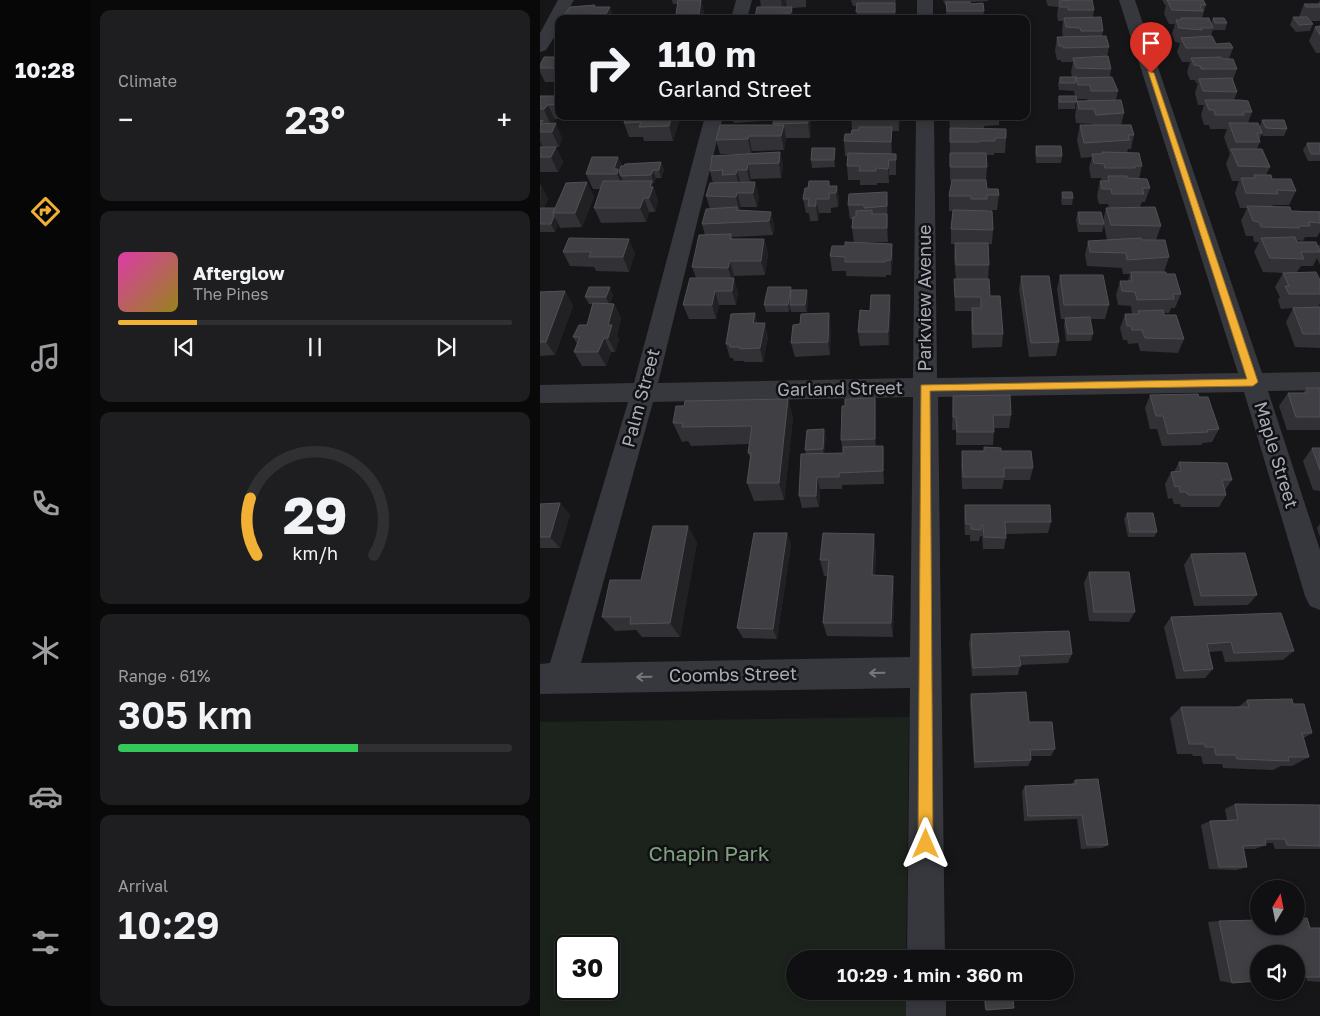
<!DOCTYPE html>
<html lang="en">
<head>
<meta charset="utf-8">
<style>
  :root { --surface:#101012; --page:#1e1e20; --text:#f1f3f6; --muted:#9c9d9f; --line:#303032; --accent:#f2b134 }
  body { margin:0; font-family:"Golos Text",sans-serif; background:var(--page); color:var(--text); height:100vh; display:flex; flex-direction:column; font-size:19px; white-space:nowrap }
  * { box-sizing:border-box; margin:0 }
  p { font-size:16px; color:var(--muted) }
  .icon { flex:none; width:28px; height:28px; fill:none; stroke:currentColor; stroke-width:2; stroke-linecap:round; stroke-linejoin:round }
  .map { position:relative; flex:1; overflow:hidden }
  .panel { display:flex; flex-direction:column; gap:10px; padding:10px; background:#09090a; width:450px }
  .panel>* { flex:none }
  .top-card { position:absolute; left:15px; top:15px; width:475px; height:105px; border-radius:10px; box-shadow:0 2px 8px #0003,0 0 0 1px var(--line); background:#101012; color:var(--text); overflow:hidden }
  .needle { width:32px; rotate:10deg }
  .buttons { position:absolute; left:710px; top:880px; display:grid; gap:10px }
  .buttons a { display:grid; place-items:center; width:55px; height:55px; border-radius:50%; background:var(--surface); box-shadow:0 2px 8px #0003,0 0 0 1px var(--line); font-size:25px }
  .speed { position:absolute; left:15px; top:935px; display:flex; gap:10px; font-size:25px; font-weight:700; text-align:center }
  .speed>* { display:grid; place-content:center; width:65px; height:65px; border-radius:50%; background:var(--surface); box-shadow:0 2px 8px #0003,0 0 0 1px var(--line); line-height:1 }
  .speed .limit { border:2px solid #111; border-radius:8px; background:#fff; color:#111 }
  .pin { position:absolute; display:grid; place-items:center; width:42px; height:42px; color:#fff; margin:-51px -21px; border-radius:50% 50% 50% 0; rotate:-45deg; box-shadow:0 0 5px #0007 }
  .pin .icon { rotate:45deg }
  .me { position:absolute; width:55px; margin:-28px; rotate:0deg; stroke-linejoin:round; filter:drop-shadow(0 0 4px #0008) }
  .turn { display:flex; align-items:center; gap:18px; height:105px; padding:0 20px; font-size:22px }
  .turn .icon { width:65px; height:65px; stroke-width:2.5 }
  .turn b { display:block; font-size:35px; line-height:42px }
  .big { font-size:38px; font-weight:600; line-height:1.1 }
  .panel .card { flex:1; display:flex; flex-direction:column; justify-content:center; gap:8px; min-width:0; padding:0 18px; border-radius:10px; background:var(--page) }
  .panel .dial { align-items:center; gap:0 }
  .dial svg { height:130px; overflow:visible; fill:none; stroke:var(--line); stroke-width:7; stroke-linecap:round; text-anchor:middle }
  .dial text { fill:var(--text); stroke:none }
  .song { display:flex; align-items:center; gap:15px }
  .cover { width:60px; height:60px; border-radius:8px; background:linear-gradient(135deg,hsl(320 70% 55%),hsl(50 70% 35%)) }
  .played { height:5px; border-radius:2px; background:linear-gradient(90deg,var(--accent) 20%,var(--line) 20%) }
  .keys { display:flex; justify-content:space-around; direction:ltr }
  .heat { display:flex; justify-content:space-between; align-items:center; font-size:28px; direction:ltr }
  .charge { height:8px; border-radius:4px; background:linear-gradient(90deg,#34c759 61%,var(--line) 0) }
  .trip { position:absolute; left:246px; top:950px; width:288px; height:50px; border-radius:25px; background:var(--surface); box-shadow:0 2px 8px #0003,0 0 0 1px var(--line); font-weight:600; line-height:50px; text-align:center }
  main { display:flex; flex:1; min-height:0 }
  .menu { display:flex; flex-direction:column; width:90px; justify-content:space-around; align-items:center; background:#060607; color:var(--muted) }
  .menu .icon { width:35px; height:35px }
  .menu .active { color:var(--accent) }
  .menu b { font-size:22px; color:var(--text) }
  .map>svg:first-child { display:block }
  .green { fill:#1c231d; fill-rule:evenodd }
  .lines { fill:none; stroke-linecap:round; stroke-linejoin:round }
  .minor { fill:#37383d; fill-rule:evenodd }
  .wall { fill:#323236 }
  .shaded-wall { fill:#212124 }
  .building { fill:#3f3f44; stroke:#4f5156 }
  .oneway { stroke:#757881 }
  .route { fill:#f2b134; stroke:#9d7322 }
  .labels { text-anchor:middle; stroke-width:5; stroke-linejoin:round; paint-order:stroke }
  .street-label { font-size:18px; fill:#a8adb8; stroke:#111113 }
  .near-park-label { font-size:21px; fill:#7fa381; stroke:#111113 }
</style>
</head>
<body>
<main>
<nav class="menu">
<b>10:28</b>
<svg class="icon active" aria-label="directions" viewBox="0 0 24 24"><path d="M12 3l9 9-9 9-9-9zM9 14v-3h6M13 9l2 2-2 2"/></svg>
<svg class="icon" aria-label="music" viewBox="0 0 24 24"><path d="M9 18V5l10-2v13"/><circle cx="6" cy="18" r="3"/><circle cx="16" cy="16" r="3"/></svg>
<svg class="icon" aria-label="phone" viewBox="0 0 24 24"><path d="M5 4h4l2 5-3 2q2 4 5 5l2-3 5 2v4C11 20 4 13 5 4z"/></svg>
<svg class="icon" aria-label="climate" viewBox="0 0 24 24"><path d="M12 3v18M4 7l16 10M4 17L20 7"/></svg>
<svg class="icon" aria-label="car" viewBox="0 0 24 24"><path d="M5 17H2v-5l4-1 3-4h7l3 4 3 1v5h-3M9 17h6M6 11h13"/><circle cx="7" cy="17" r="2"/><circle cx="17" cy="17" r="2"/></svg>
<svg class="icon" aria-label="filters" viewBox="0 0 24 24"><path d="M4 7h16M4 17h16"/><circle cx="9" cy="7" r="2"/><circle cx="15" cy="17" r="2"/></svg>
</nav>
<section class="panel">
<div class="card"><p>Climate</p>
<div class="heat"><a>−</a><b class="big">23°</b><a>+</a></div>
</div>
<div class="card">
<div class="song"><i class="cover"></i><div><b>Afterglow</b><p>The Pines</p></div></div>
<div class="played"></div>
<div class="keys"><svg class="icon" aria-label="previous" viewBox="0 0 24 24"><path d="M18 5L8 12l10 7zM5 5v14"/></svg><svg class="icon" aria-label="pause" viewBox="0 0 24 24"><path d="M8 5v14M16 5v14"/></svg><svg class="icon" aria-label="next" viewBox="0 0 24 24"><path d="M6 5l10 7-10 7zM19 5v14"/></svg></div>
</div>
<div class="card dial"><svg viewBox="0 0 100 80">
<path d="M14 69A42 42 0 1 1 86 69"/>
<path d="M14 69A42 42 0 0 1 10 34" stroke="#f2b134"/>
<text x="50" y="56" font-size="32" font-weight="700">29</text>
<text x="50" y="72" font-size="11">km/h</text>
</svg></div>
<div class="card"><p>Range · 61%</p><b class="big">305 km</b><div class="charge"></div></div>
<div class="card"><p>Arrival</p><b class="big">10:29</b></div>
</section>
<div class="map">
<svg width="780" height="1016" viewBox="0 0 780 1016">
  <rect width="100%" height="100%" fill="#161618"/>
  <path class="green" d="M369,717L366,959H255V991H366V1016H0V722ZM26,946H69V989H26Z"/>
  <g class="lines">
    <path class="minor" d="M18,0H34L23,19H19C19,31 12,41 6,50L0,52V33Z
      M196,0H212L207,19H191Z
      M377,0H393V19H377Z
      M579,0H595L722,373L780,372V390L728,391L780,550V610L770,606L765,596L704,392L398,397L405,959H367L370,688L0,694V664L10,663L88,402L0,403V385L94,383L165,116H183L118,383L373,378L376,116H394L397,378L698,373ZM373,397L370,657L41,663L113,402Z
      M366,991H406V1016H366Z"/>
  </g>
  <path class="wall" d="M132,0H161L164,13L163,19H137L136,15L138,4H133Z
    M220,0H266V7L252,8L254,19H215V17L221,7Z
    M311,0H356L355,6L356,19H317V6H313Z
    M403,0H448V1L430,2L431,4L444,11L443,19H406V5H405Z
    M506,0H552L554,10L553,17L563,31L562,36L569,47L567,56L571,69L570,77L578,91L576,100L584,113L581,125L594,135L591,149H588L587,153L602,166L599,179L610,188L605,202H602L600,207L621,226L616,240L629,257L624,272L641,294L635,308H631L629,313H623L644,339L638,353L600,351L598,343L588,344L587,340H583L580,328L585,314H592L591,306L578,305L576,295L580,281H588L590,274H583L582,268L547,266L545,255L548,241L567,240L564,225L562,232H538L536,219L538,212L563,221L566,208L569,207L568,204H559L557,196L560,181H562L561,178H551L549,168L552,157L541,158L537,140L540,125H552V124L536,123L535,116L537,101H548L547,99H536L535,109H518V103L519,96H535L534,91L519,90L518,84L520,77H532L531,72L533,62H521V60H517L515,51L517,37H523L522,32L523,21H518L517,15L518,7L508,6Z
    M622,0H663L666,5L662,18L671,24L673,18L687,23L685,30H673V29L671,36L676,44L693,48L689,59L697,69L693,80L697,92L694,100L712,112L708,123L720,126L722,120L747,129L744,136H723L722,134L719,140L720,142L717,149L730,167L726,175L756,191L749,205H733L732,207L751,211H780V232L777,237H765L763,241L756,240L757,242L778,246V245H780V265L777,258L773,266H761L757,272L780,280V304L778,307H780V348L755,347L746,322L753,308L741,309L738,300L740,297L735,287L743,273L723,272L714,252L719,242H714L713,236H706L701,221L707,208H700L695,193L699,181H692L686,164L690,154L684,137L687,129H670L669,125H664L661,115L664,105H658L655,93L658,83H656L655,80H650L647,72L650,62H642L637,52L640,43L635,42L632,34L635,24H629L624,14L626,5H625Z
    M780,0V21H771L773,24L770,31L756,32L750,25L753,17H759L764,4H778Z
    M55,7L74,19H25L24,16Z
    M780,26V53H776L769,41L775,27Z
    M19,55V82H5L0,72V65L18,57Z
    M0,96H19V116H30L29,119H15L11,123L22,138L19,147H3H16L23,162L18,172H0Z
    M86,116H140V118H138L139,121L133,141H104L103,137H89L84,123Z
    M192,116H270L271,124L270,138H246L244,150L212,151L211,153L240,152L243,166L241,178L211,179V182H215L219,197L217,207H201L200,210L231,212L234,226L233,235L192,237L193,239H224L228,253L225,275L194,276L193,278L198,292L196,305H179L176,319H149L143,305L156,278L152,267L165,235L162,224L170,209L166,196L173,183L170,171L202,154H180L176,140L233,125L234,120L194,123Z
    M311,116H360L359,131H352V154H356V175H349V183H337V185H320V180H308L307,166L308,156H305L304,141L311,134L312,130Z
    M409,116H459V125L444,126V129L466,138L465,153H454V155H446L447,167L446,181L447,189L459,195L457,210H447L453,230L452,244H448L449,265L448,279H416L414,257L415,244H411V229L413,211H409V196L412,181H410V129Z
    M767,143H780V161H768L763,150Z
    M496,146L522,156L521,163H496L495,153Z
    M295,148V167L272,168L271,160Z
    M78,157L82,166L121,162L124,170L121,178H116L114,183H112L118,201L115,212H109L106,222L61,223L54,208L61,189H53L46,174Z
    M47,182L54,197L42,227L20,228L18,223L15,232H0V184L8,199L4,208H15Z
    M290,186H297L299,200L298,207L291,208V213H279L278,221H270L269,213H266L263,199Z
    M347,192L348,242L318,243L352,244L353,258L351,275H346V277L306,276V271H292L290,256L305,246L314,243L312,228V219H310L308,205Z
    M522,192L533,198L532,205H522L521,200Z
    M23,252L95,253L89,272L56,271L54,267L30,266Z
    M520,275L569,305L565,319H550L553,334L551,341H526L524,325L525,319H521L517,289Z
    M481,276L519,342L516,356L489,357L479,290Z
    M414,279L450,296L463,334L462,347L432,348L431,322L432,311H415Z
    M25,291L33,306L15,355L0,356V292Z
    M251,291L268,297L267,312H251L250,307L249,312H226L224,305Z
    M73,295L70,303L74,304L81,318L77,335L79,339L75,352H71L66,366H42L34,352L37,344L33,337L47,325L53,304H49L45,297Z
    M351,309L349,345L320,346L318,332L330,311Z
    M215,313L217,323L228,337L223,362H204V361H194L193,358H190L186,344Z
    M291,327L290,355L255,357L251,343Z
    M766,388H780V430H747L739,406L748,393H763Z
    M610,395L659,397L679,429L672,442L663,443L661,445L622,446L617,429H610L605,408Z
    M413,396L471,415L469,428H454V432L453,445H416V430H412Z
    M335,398L336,411V446H343L344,458V484L302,485V489H280L279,507L262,508L259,496L266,454L265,450L286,436L284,453H303L301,440L305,406Z
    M248,399L253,418L244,500L214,501L207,483L211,459L208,453L209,444L151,446L148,441L142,442L133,423L144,406Z
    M444,447L461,451L493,468L490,480H464L462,489H422L421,464L422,451H444Z
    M772,448H780V491L773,490L763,461Z
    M639,462L692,480L685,490L686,495L679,507H641L640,504H634L632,498L628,499L625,484L631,472H634Z
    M20,503L30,515L20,548H0V504Z
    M425,505L511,522L508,533L465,534L466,538L464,549H443L442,536H440L439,541H430V535H425L424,517Z
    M587,513L617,532L614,537H588L584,519Z
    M780,524V537L777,528Z
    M247,533L251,545L237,639L203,638L197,628Z
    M157,542L140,637H102L96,630L75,631L62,617L101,580Z
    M336,550L335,575L353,576L354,591L353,637L287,636L283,623L287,576H284L280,560Z
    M651,554L717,595L708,605L654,606L644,565Z
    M549,572L595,612L589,622L549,621L544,583Z
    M631,617L754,651L743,660L685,662L682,651L669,652L673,669L665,678L636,679L624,627Z
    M431,634L532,654L528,663L480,665L478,675L432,676L429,644Z
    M431,694L489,722L515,749L511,756H491V760L488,766L434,768L430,702Z
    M707,700L753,704L772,733L764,738L769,757L752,766H741L733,770L683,768L682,764H663L661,756H653L652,754H637L630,718L641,707H698Z
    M535,780L568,845L562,848L541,849L537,819L484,821L482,791L485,786L531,785Z
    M695,804L780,805V849H735L733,843H726V845L715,849H704L707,867L696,870L669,869L661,825L670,821L687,820L685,809Z
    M679,921L770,928H780V982L767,981L766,977L719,954L692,983L680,981L668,922Z
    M443,991H472L446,1010L445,1009Z"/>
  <path class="shaded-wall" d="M161,0L164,13L163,19H160L159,14Z
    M241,0H246L247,8L243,12Z
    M70,7L74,19H68L66,14Z
    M252,7L254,19H252L251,13Z
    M8,105L15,119L10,124L4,109Z
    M132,116H137L139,121L133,141L129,126Z
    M268,116H270L271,124L270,138L268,123Z
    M358,116H360L359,131Z
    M16,123L22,138L19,147L12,132Z
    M244,125L246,139L244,150L241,136Z
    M352,127V156L351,142Z
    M209,136L212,151L211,154L208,139Z
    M0,140L3,147L1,150L0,147Z
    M16,147L23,162L18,172L11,157Z
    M295,148V167L294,160Z
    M240,152L243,166L241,178L239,163Z
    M78,157L84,171L81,176L84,184L83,188L77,174L74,169Z
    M349,160V183L348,169Z
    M121,162L124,170L121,178L119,170Z
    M208,164L211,179L210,184L207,170Z
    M113,170L116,178L114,183L111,175Z
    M197,170L201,185L200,189L196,174Z
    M112,181L118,201L115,212L109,198L110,187Z
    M47,182L54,197L42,227L35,213Z
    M215,182L219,197L217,207L213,193Z
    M1,184L8,199L2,212L0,208Z
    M297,186L299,200L298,207L296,193Z
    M347,192L348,206V221L347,206Z
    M197,193L201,207L200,212L196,197Z
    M104,198L109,212L106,222L100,208Z
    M276,199L279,213L278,221L276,206Z
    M231,212L234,226L233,235L229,221Z
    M347,214L348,229V242L347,228Z
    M14,216L18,223L15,232L11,224Z
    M89,239L95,253L89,272L83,257Z
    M224,239L228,253L225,275L221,261Z
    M352,244L353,258L351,275V260Z
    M190,261L194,276L193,283L188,268Z
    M194,278L198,292L196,305L192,291Z
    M70,287L73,295L69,305L66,297Z
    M251,287L252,294L250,305L249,312L248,305Z
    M267,290L268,297L267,312L265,305Z
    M25,291L33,306L15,355L6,342Z
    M175,291L179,305L176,319L172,305Z
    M350,295L351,309L349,345L348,332Z
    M74,304L81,318L77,335L79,339L75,352L68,338V325Z
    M215,313L219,327L213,323Z
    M289,313L291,327L290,355L288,342Z
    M225,323L228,337L223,362L220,348Z
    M64,338L71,352L66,366L58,352Z
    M335,398L336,411V451L335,439Z
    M248,399L253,418L244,500L239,483Z
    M284,429L286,436L284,456L283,449Z
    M343,446L344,458V484L343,471Z
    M277,477L280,489L279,507L276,496Z
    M20,503L30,515L20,548L10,537Z
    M148,526L157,542L140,637L130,623Z
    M247,533L251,545L237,639L233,629Z
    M334,534L336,550L334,590L332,575Z
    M353,576L354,591L353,637L351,623Z"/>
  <path class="building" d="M138,0H161L159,14L136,15Z
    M533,0H552L554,10H528V7H520L519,1Z
    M627,0H663L666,5H660L663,11L632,10Z
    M406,2H430L431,4L443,3L444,11H407Z
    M317,3H355V12H316Z
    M764,4H780V7H766Z
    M55,5L54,7H70L66,14H51L50,16H24L30,7Z
    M217,7H252L251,13H244L243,16L215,17Z
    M561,17L563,31H541L540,28L526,27L524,18Z
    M753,17H767L773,24L759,25Z
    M641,18H669L673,28H661L662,30L639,28L636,20H641Z
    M673,18H684L687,23H675Z
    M780,26V35L775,27Z
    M559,36H566L569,47L523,48V46H519L517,37Z
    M672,36L676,44L690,43L693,48H646L641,38Z
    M19,55V68H0V65L4,57H18Z
    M568,56L571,69L536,68L533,58Z
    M681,57L682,59H693L697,69H661L660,66L654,65L651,58Z
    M520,77H537L538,78H536L535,83H520Z
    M572,77L578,91H551L550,85H538L536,78Z
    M692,78L697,92L663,91L659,79Z
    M0,96H19V104L8,105L4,109H0Z
    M519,96H536L537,102H519Z
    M581,100L584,113L556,115L554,109H539L537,101Z
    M665,100H700L708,101L712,112H703L704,115H675L674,110H669Z
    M86,116H132L129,126L99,127L101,122L84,123Z
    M234,116H268V123L233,124Z
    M3,120L1,124L16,123L12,132H0V121Z
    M722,120H744L747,129L726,128Z
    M689,123H718L722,133H717L720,142H696Z
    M180,125H244L241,136H209L208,139L176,140Z
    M540,125H591L594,135H588L590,140L544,143Z
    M319,127H352L351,142L304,141L305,134H311L312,130H319Z
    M410,128L466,129V138H455V141H439V142H410Z
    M767,143H780V154H771Z
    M496,146H521L522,156H497Z
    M0,147H16L11,157H0Z
    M272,148H295L294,160H271Z
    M691,149H722L730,167L698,166Z
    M240,152L239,163L208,164L207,170H197L196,174L182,175L183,170L170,171L172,156Z
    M562,152L599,153L602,166H595V168H565L564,164L554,163L552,154H562Z
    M308,153L356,154V160H349L348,169L336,168V171H319L320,166H307Z
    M410,153H446L447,167H410Z
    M52,157H78L74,169H78L77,174H46Z
    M121,162L119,170H113L111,175L81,176L79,172L81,166H84L85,164Z
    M714,175H731L732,179H751L756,191L737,190L738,194L706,193L701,178H715Z
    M568,176H587V178L607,179L610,188H602L604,194H572L571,189H562L560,181H569Z
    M412,180H446L447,189H458L459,195H447V199H431V196H409Z
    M63,181H112L110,187H113L109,198H104L100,208H54Z
    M269,181H289V186H297L296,193H289V199H276V206H268L269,199H263L265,188H268Z
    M47,182L35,213H13L26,183Z
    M215,182L213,193H197L196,197L166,196L170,183Z
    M347,192V206L324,208V205H308L309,194Z
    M522,192H532L533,198H523Z
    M707,206L750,207L751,211L780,212V223L769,222L770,226H759V228L721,227L719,222L713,221Z
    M197,207L196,210L231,212L229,221L162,224L166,209Z
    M615,207L621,226L571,225L566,208Z
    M0,208H15L13,213L14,216L11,224H0Z
    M332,210V214H347V228H312L313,217H316V211Z
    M413,210L452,211L453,230L411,229Z
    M538,212H561L564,224H540Z
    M191,234L190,239H224L221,261H190L188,268L152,267L159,235Z
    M755,237L757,242H776L780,252H761L764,259L730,258L721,238Z
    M29,238L89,239L83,257H49L51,252H23Z
    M601,238L602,240H625L629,257L587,260L586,253L550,252L548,241Z
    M305,242L352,244L351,260L345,261V262H305V257L290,256L292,246H305Z
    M415,243H448L449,265H416Z
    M591,272H626V274H635L641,294H633L634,299L597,300L595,292L582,291L580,281H592Z
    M776,272L780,280V294H749L745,286H749L743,273Z
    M520,275H563L569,305H524Z
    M481,276H509L519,342L491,343Z
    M150,278H194L192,291H175L172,305H143Z
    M414,279H449L450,296H460L463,334H433L432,308H441V297H415Z
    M49,287H70L66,297H45Z
    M228,287H251L248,305H224Z
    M251,290H267L265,305H250Z
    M25,291L6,342H0V292Z
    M331,295H350L348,332H318L320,310L330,311Z
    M53,303L74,304L68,325H72L68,338H64L58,352H34L40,337H33L39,325H47Z
    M780,307V334H763L753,308Z
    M623,310L624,315H636L644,339L605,338L602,330H592L591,326H587L585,314H599L598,311Z
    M215,313L213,323H225L220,348L200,349V347H190V344H186L191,314Z
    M289,313L288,342L251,343L253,325L260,324L261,314Z
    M550,317L553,334H528L525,318Z
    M766,388H780V417H756L748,393H768Z
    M658,394L659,397H668L679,429L667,430L668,432L628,434L623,416H616L610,395Z
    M470,395L471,415H453L454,432H417L416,417H413V396Z
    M335,398V439L301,440L302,406H305V399Z
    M248,399L239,483H207L211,453H208L212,426L142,427L143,423H133L136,406H144L145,401Z
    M284,429L283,449L265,450L267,430Z
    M343,446V471L299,473V477H277L276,496H259L261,454L303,453V447Z
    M444,447L461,448V451H491L493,468H464V477H423L422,451H444Z
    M772,448H780V470Z
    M639,462L687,463L692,480H682L686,495H648L646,492H640L639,486L635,487L631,472L641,471Z
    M20,503L10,537H0V504Z
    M425,505H510L511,522H465L466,538L444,537L443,525H441V530L431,529V524H426Z
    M587,513H613L617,532H590Z
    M113,526H148L130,623L90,624L91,617H62L70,580H101Z
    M214,533H247L233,629L197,628Z
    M283,533L334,534L332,575L353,576L351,623H283L289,560H280Z
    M705,553L717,595L661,596L651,554Z
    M549,572H589L595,612H554Z
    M741,613L754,651L694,653L691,642L667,644L673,669L644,671L631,617Z
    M529,631L532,654L479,656L481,666L433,668L431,634Z
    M486,692L489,722H512L515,749L490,750L491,760L435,762L431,694Z
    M752,699L753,704H764L772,733H762L769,757H748L749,761L697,759L696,755H676L674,747H665V744H649L641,707H709L707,700Z
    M558,779L568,845H547L542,815L488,816L485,786L536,784L535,780Z
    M695,804L780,805V846L747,845L745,839H725L726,845L703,846L707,867H679L670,821L698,820Z
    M767,918L770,928H780V977H756V954H719V981L692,983L679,921L719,920V926H756V919Z
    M444,991H472L474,1008L446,1010Z"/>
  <defs><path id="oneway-shaft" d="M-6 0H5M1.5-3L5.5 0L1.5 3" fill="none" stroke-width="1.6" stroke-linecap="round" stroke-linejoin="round" transform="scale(1.25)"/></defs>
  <g class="oneway">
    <use href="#oneway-shaft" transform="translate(337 673) rotate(179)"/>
    <use href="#oneway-shaft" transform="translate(104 677) rotate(179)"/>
  </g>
  <path class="route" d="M608,71L614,73L718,382L713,386L390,391L393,844L391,849L386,851L380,849L378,844L381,385L707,379Z"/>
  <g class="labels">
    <g class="street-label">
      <text transform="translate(385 298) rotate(-90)" y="6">Parkview Avenue</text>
      <text transform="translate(300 389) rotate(-1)" y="6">Garland Street</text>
      <text transform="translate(101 398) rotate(-75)" y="6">Palm Street</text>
      <text transform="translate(736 455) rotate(73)" y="6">Maple Street</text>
      <text transform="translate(193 675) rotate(-1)" y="6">Coombs Street</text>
    </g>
    <g class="near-park-label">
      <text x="169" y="861">Chapin Park</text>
    </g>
  </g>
</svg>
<div class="buttons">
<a><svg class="needle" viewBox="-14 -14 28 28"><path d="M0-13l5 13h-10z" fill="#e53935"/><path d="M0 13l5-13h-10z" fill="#9c9d9f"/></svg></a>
<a><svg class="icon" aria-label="sound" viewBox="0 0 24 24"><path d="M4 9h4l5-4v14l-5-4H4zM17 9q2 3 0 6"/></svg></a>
</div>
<div class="speed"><div class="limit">30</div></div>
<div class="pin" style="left:611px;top:73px;background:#d93025"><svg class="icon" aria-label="arrive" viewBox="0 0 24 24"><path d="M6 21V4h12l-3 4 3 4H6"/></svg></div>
<svg class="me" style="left:386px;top:844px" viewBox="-20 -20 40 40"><path d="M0-17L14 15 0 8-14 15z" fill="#f2b134" stroke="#fff" stroke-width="4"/></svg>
<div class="trip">10:29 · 1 min · 360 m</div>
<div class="top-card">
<div class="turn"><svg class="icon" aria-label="right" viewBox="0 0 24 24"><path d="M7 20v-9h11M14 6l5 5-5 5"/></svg><div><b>110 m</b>Garland Street</div></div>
</div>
</div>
</main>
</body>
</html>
